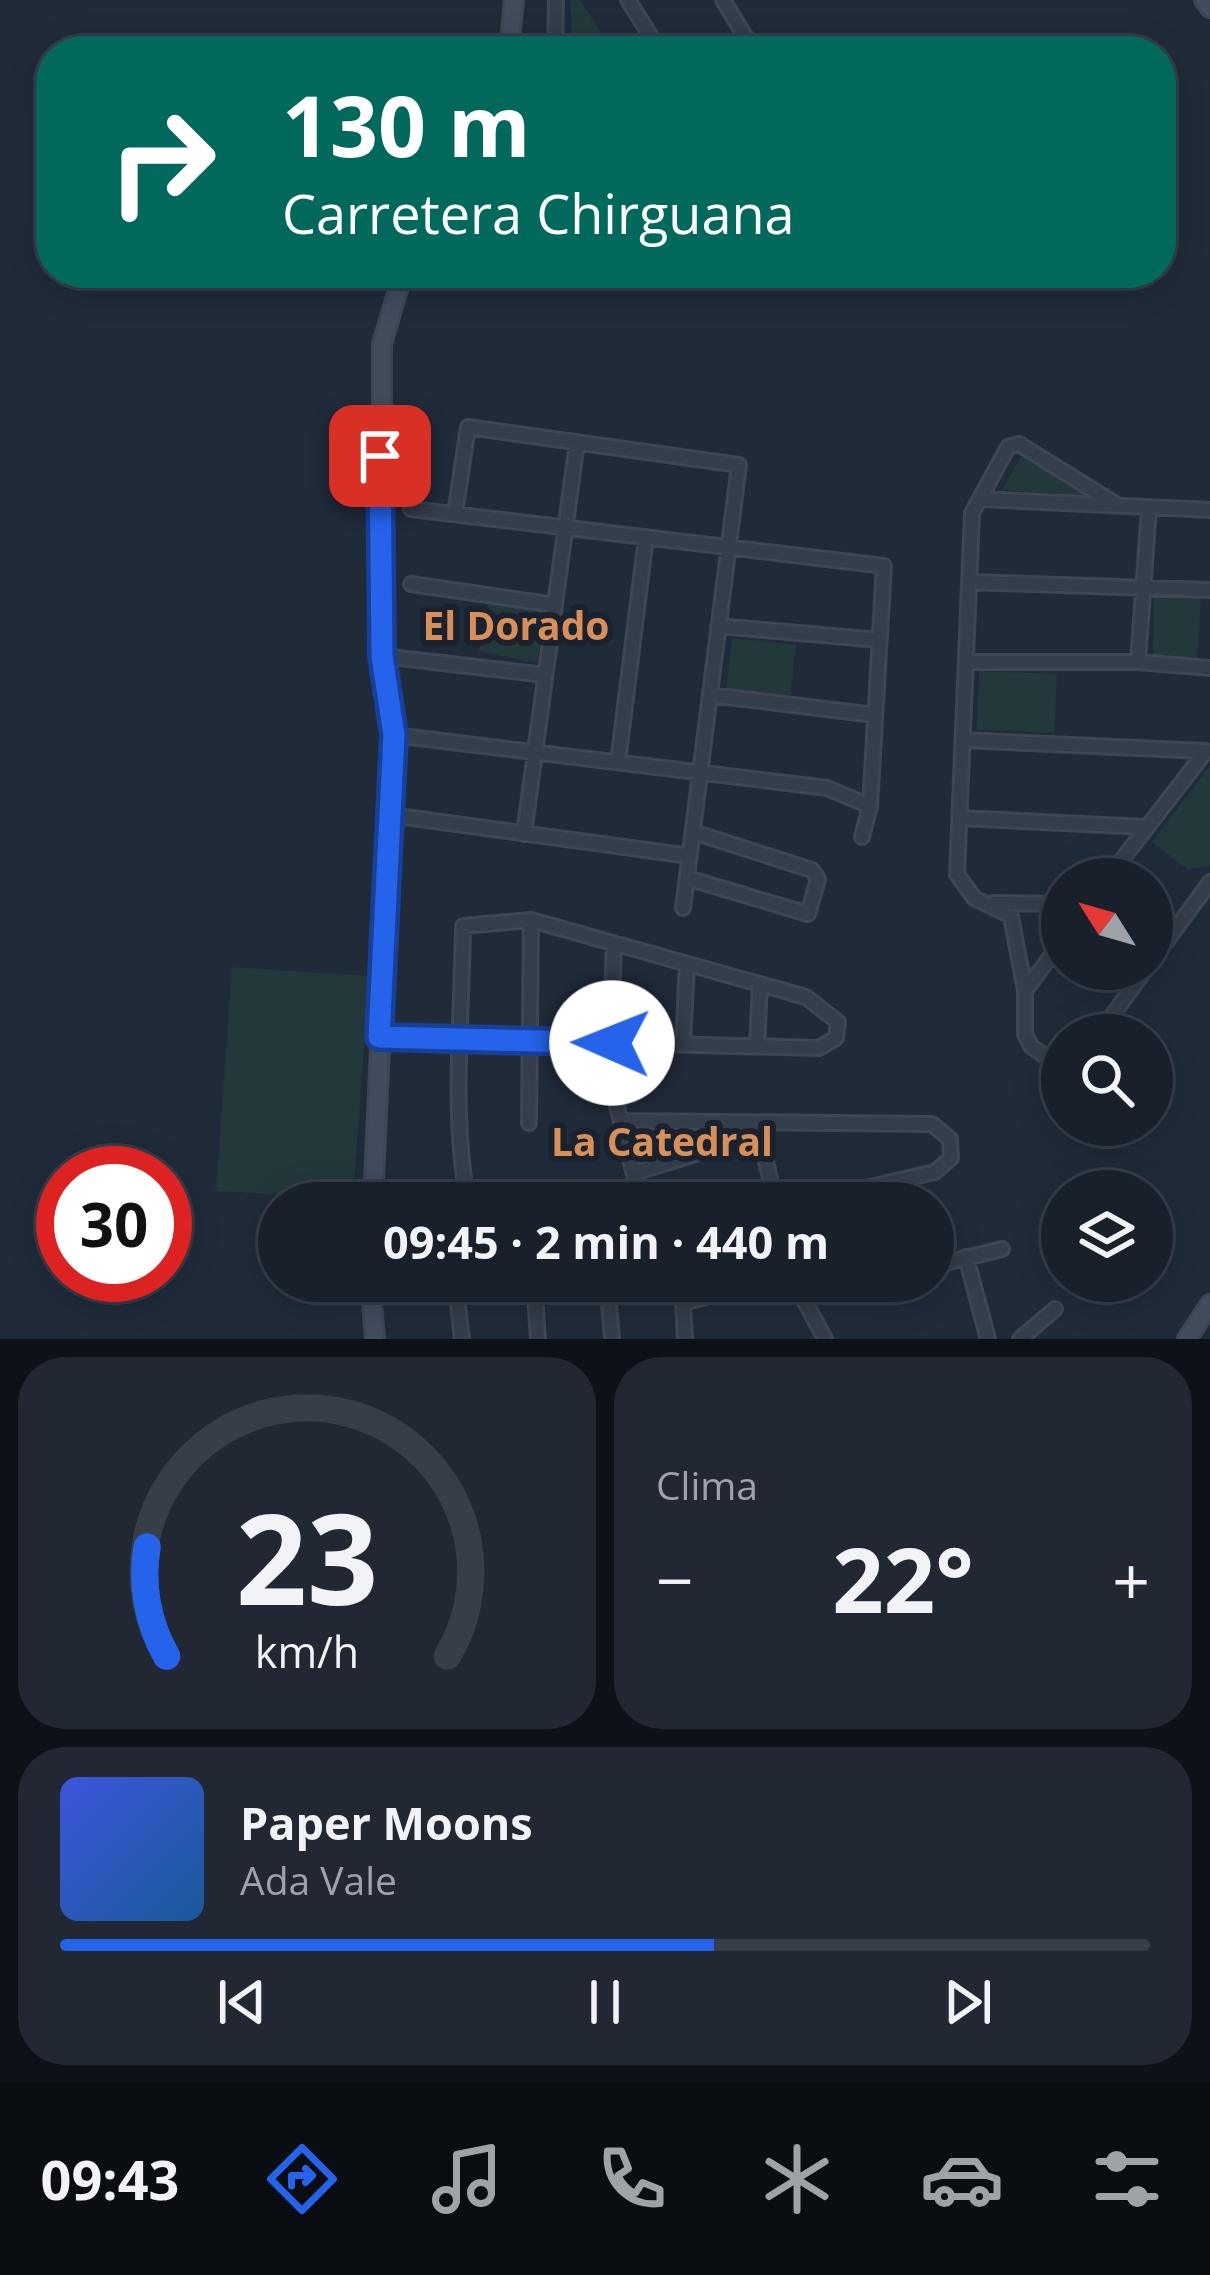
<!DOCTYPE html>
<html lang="es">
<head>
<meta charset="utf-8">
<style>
  :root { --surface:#18202c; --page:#212834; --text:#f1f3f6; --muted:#9fa3a9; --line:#363e48; --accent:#2563eb }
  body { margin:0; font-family:"Open Sans",sans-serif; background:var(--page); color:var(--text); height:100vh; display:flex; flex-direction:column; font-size:45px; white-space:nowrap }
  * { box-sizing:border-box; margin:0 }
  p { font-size:39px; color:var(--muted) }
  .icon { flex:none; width:66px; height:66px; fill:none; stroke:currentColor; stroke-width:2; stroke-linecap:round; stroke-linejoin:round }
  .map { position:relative; height:1339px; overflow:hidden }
  .panel { display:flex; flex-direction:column; gap:18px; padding:18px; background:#0d1218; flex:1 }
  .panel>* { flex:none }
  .banner { position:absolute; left:36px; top:36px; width:1140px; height:252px; border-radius:48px; box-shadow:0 6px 30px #0003,0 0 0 3px var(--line); background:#00695c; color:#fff; overflow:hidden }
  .needle { width:78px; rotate:307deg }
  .buttons { position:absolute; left:1041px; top:858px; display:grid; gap:24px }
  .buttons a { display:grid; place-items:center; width:132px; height:132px; border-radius:50%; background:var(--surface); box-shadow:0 6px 30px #0003,0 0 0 3px var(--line); font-size:60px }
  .speed { position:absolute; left:36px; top:1146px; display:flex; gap:24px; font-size:60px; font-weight:700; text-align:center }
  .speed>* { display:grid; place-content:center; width:156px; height:156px; border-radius:50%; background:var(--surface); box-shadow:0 6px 30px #0003,0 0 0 3px var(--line); line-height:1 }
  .speed .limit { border:18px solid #d22; background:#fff; color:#111 }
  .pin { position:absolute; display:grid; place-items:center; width:102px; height:102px; color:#fff; margin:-51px; border-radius:24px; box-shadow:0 6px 18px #0006 }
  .me { position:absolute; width:132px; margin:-66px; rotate:271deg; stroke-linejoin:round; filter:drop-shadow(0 0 9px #0008) }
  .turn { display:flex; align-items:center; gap:42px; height:252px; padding:0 48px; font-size:54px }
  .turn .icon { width:156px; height:156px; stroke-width:2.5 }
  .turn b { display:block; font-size:84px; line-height:102px }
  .big { font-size:90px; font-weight:700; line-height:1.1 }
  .panel .widget { flex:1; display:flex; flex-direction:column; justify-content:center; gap:18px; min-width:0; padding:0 42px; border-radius:48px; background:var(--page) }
  .panel .dial { align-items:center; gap:0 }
  .dial svg { height:312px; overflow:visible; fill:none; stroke:var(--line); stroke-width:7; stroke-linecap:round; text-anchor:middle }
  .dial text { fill:var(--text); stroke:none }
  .song { display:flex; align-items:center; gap:36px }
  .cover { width:144px; height:144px; border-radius:18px; background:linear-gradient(135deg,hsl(230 70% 55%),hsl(210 70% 35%)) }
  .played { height:12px; border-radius:6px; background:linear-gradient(90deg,var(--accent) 60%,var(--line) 60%) }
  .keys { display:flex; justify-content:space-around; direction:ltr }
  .heat { display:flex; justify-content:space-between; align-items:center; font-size:66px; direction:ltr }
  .panel .tiles { flex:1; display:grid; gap:18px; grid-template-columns:1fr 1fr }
  .widget:last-child { grid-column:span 2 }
  .trip { position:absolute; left:258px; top:1182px; width:696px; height:120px; border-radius:60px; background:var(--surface); box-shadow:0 6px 30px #0003,0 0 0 3px var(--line); font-weight:700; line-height:120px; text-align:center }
  .tab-bar { display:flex; height:192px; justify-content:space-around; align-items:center; background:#0a0d12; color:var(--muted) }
  .tab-bar .icon { width:84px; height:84px }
  .tab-bar .active { color:var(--accent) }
  .tab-bar b { font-size:54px; color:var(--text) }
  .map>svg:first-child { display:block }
  .green { fill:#22383b }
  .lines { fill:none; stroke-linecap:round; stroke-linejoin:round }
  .street-casing { stroke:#3d4653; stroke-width:18 }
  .secondary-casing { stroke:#3d4653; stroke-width:22 }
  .street { stroke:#343d4a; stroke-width:12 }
  .secondary { stroke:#414c5d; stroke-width:16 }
  .route-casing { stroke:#184099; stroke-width:30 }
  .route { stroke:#2563eb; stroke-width:21 }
  .labels { text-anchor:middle; stroke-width:12; stroke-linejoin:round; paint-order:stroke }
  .neighbourhood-label { font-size:39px; font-weight:bold; fill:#d88f58; stroke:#19222e }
</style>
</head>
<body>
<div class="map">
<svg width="1210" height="1339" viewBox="0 0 1210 1339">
  <rect width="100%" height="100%" fill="#202b3a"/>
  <path class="green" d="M570,0H580L613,51H573Z
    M1023,453L1084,490L1082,495L1002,490Z
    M1154,597H1201L1197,659L1153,655Z
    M488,603L546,613L537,662L479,652Z
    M732,638L796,645L790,697L726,690Z
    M979,671L1057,674L1054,733L977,730Z
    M1210,766V866L1187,869L1152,842Z
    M232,967L369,976L353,1199L216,1191Z
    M630,1124H751L753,1133L638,1162Z"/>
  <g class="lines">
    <defs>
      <path id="street" d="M628,0L660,51
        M723,0L754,51
        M555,51L556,0
        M980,499L1210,510
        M411,509L884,566L870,806L862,837
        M455,514L468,427L739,465L683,908
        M969,582L1210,590
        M411,584L555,605
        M718,626L879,640
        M382,656L545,675
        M966,662H1138L1210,668
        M1138,662L1149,508
        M710,695L875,715
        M394,735L827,788L870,806
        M963,740L1205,751
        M618,762L646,537
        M390,815L690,856
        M960,818L1145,827
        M524,834L577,442
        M687,878L808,914L818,879L812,870L693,832
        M1107,879L1206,751
        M993,903L1062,904
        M614,943L609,1074L641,1203
        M1152,961L1210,882
        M1025,991L1062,941
        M1098,1035L1146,969
        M379,1037C526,1041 672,1044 819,1048L836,1038L838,1022L806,997L531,920L463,926C462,1017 451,1114 468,1203
        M683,1044L687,964
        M757,1046L760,984
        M1062,1069L1031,1046L1025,1034V991L1011,916L974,898L957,874L972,513L1008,447L1019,444L1117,505
        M621,1121L932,1124L950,1139L951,1158L935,1172L801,1203
        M529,1123L531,920
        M758,1129L776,1203
        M634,1173L758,1135
        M966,1257L988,1339
        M933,1266L1002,1249
        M455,1281L462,1339
        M534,1281L538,1339
        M607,1281L612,1339
        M794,1281L825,1339
        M861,1283L870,1281
        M369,1284L408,1281
        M685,1339L683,1303L766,1281
        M1020,1339L1055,1309"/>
      <path id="secondary" d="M1204,0L1210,8
        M509,51L514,0
        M373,1203L394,735L382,656V344L403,273
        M370,1281L375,1339
        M1187,1339L1210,1304"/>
    </defs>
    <use href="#street" class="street-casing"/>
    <use href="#secondary" class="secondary-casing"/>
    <use href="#street" class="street"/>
    <use href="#secondary" class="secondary"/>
  </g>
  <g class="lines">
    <defs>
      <path id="route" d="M380,456L382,656L394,735L379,1037L612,1043"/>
    </defs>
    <use href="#route" class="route-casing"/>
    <use href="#route" class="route"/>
  </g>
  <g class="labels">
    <g class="neighbourhood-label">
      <text x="516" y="640">El Dorado</text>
      <text x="662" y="1156">La Catedral</text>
    </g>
  </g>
</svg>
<div class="buttons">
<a><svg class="needle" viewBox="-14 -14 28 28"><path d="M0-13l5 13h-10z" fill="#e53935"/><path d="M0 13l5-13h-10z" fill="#9fa3a9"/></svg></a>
<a><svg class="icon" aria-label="search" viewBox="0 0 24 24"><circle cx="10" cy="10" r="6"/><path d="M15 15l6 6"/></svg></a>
<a><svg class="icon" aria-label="layers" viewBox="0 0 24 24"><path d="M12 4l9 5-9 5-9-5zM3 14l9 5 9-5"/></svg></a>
</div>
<div class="speed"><div class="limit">30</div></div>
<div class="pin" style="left:380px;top:456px;background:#d93025"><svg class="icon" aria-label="arrive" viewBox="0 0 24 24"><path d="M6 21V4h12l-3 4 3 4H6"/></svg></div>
<svg class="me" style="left:612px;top:1043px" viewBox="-20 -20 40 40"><circle r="19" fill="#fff"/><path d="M0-13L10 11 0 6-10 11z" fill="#2563eb"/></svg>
<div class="trip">09:45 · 2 min · 440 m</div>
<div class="banner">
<div class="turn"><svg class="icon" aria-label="right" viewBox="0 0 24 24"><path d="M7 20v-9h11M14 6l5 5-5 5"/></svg><div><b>130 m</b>Carretera Chirguana</div></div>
</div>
</div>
<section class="panel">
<div class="tiles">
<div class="widget dial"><svg viewBox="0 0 100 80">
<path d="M14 69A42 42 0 1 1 86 69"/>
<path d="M14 69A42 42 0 0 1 9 41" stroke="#2563eb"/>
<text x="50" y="56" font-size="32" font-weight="700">23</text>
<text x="50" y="72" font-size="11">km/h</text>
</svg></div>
<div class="widget"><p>Clima</p>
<div class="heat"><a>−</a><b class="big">22°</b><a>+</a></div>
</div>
<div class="widget">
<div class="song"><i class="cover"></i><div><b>Paper Moons</b><p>Ada Vale</p></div></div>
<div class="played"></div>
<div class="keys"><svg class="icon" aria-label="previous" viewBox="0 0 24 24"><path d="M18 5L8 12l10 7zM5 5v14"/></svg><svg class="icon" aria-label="pause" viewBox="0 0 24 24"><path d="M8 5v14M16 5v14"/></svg><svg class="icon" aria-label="next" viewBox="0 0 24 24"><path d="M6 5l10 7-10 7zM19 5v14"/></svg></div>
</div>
</div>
</section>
<nav class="tab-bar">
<b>09:43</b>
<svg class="icon active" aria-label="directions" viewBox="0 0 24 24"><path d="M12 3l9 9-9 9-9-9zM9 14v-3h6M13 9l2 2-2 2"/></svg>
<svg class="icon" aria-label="music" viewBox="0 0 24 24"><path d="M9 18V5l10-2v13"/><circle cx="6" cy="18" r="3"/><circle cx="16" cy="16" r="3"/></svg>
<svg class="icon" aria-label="phone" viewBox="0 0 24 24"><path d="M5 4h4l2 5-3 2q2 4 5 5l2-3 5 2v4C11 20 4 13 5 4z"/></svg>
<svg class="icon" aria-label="climate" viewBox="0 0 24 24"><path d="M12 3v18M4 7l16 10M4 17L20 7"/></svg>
<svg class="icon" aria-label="car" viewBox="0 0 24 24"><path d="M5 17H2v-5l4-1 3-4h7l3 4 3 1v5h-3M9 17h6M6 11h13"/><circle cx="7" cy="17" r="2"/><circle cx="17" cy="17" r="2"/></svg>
<svg class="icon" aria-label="filters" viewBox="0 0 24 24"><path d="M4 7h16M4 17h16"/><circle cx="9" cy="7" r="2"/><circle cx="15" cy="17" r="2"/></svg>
</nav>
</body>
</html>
